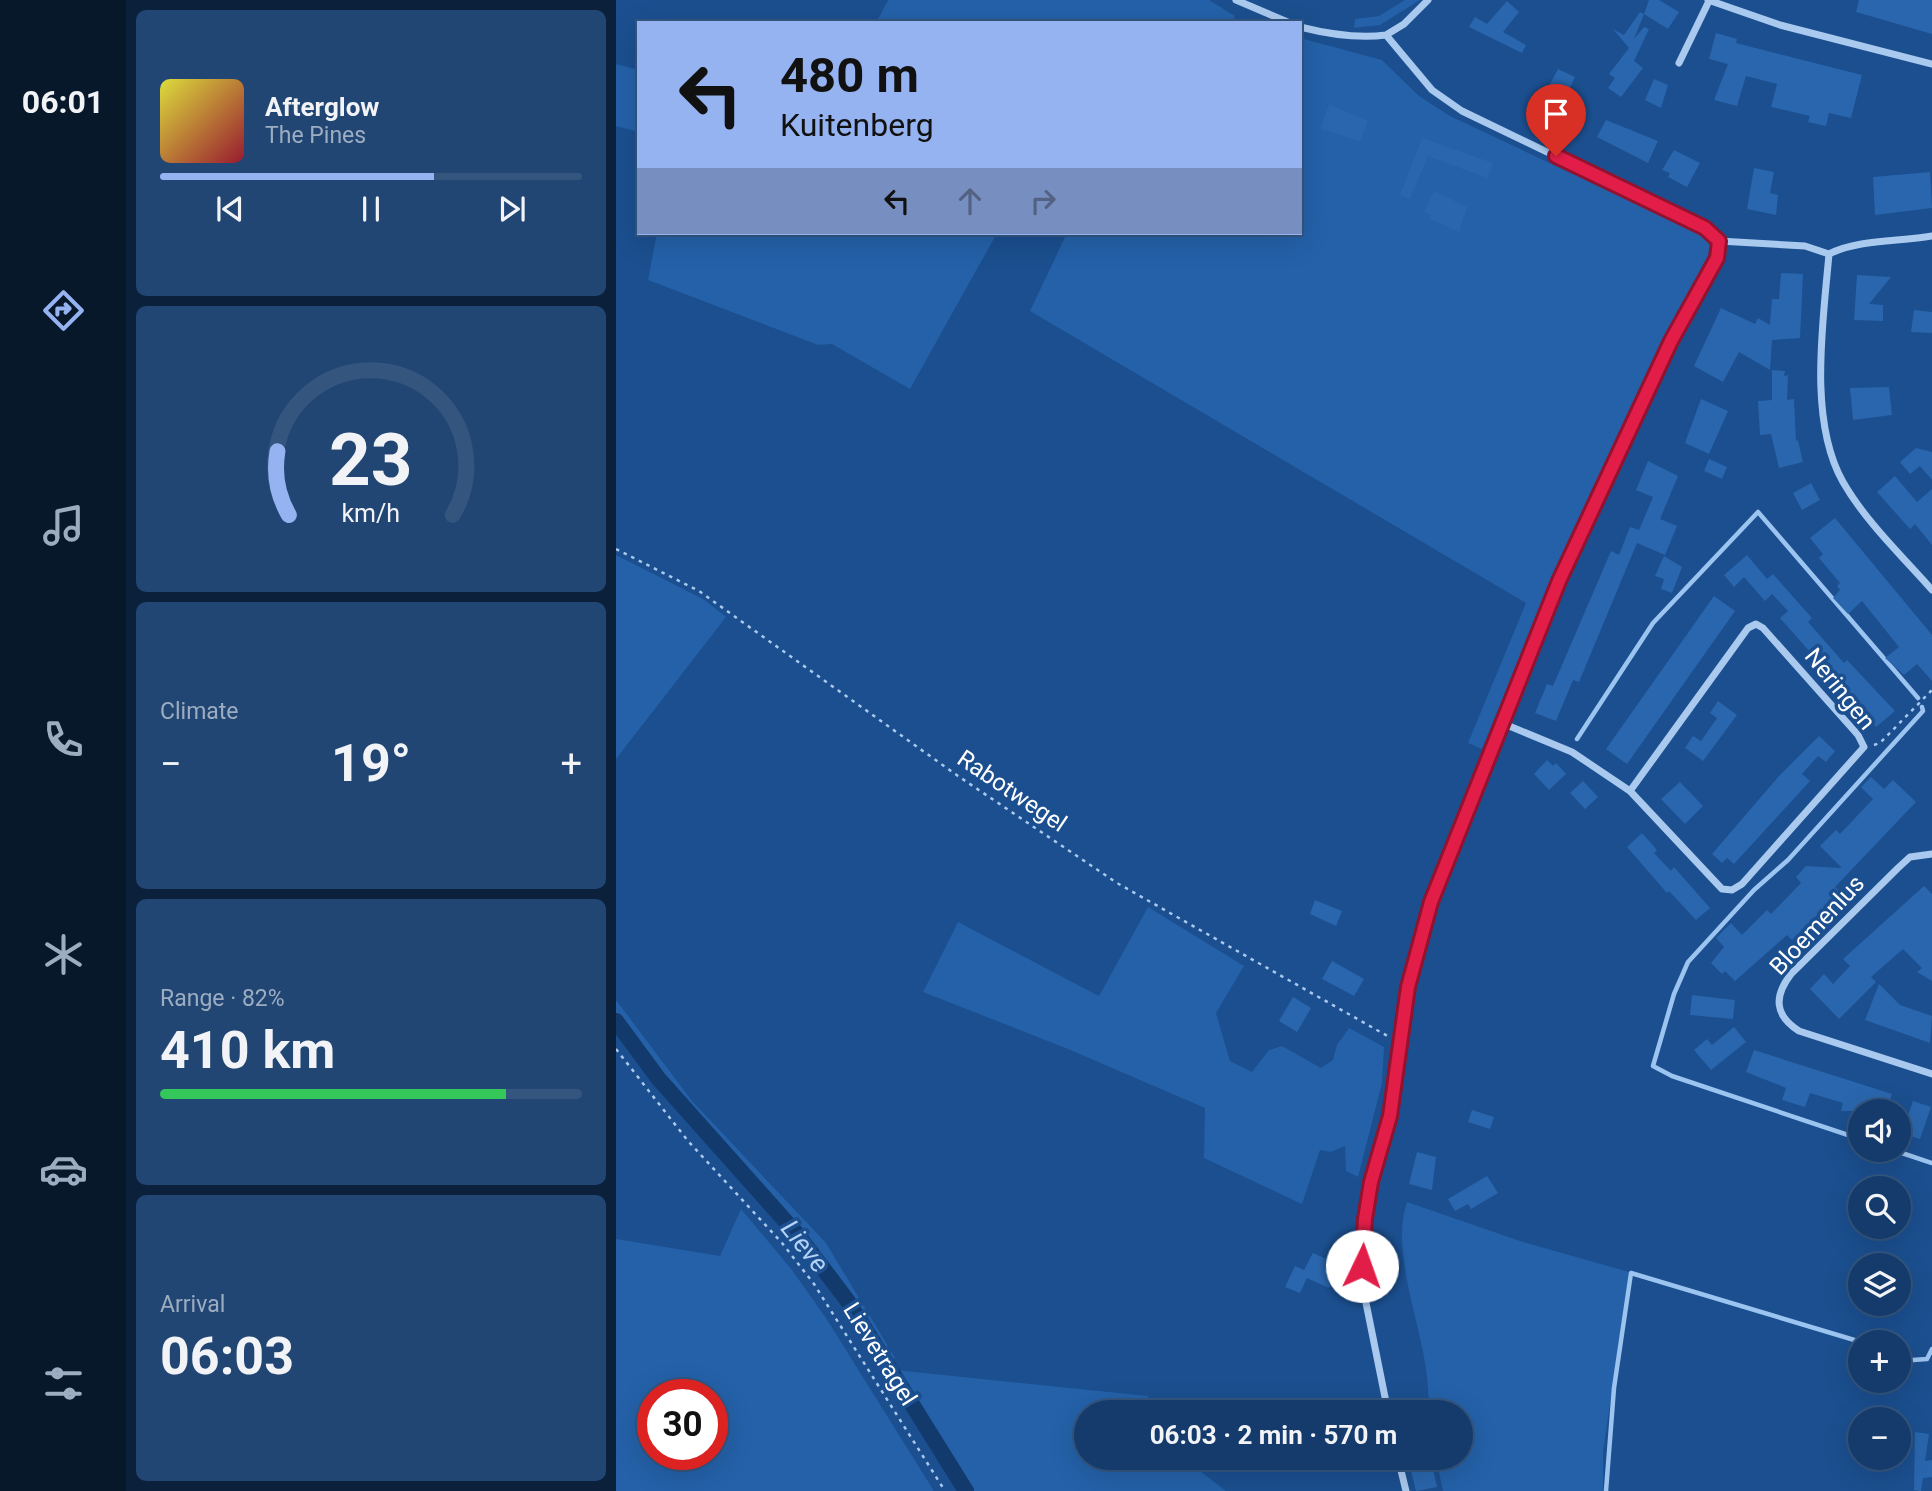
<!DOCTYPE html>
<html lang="en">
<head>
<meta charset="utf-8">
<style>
  :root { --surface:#143b6b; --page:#214673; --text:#f1f3f6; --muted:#9dadc1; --line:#33557e; --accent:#95b2f1 }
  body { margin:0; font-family:Roboto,sans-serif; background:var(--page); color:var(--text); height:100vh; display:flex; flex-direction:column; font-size:26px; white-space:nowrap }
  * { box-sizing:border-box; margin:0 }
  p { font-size:23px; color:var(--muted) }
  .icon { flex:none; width:38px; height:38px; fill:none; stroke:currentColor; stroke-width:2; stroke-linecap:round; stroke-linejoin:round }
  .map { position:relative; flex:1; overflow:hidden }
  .drawer { display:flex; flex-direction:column; gap:10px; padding:10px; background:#0b203b; width:490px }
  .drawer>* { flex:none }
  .banner { position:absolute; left:21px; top:21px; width:665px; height:214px; border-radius:0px; box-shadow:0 7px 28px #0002,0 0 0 2px var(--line); background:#95b2f1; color:#111; overflow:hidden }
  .fabs { position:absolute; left:1232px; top:1099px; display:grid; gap:14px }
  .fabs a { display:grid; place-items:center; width:63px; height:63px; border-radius:50%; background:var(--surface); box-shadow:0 7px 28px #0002,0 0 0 2px var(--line); font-size:35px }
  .speed { position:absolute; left:21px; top:1379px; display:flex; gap:14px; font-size:35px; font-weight:700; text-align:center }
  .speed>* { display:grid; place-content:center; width:91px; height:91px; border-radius:50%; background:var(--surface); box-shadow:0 7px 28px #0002,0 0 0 2px var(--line); line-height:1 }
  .speed .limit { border:10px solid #d22; background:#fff; color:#111 }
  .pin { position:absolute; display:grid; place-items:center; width:60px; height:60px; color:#fff; margin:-72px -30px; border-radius:50% 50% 50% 0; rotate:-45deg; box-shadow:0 0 7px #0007 }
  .pin .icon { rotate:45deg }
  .me { position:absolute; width:77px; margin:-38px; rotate:3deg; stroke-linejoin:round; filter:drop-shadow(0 0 5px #0008) }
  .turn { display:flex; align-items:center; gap:24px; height:147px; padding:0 28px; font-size:32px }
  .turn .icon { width:91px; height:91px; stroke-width:2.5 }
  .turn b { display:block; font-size:49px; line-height:60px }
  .lanes { display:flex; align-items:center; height:66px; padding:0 28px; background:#0003; justify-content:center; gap:35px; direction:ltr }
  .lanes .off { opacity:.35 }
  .big { font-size:52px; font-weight:700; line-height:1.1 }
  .drawer .card { flex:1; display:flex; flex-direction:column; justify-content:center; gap:10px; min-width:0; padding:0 24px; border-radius:10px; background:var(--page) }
  .drawer .dial { align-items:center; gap:0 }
  .dial svg { height:182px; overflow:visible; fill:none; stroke:var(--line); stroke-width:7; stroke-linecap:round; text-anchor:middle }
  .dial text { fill:var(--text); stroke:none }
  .song { display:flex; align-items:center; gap:21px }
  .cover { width:84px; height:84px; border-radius:10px; background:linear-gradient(135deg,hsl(60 70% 55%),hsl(350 70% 35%)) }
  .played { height:7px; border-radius:4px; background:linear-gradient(90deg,var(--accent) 65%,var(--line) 65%) }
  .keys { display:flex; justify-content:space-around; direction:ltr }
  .heat { display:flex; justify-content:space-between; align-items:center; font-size:38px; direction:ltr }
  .charge { height:10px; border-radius:5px; background:linear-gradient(90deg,#34c759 82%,var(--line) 0) }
  .trip { position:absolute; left:458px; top:1400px; width:399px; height:70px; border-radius:35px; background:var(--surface); box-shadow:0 7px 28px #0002,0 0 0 2px var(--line); font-weight:700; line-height:70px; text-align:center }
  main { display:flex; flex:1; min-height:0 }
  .menu { display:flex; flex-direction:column; width:126px; justify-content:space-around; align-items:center; background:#08182b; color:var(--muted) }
  .menu .icon { width:49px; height:49px }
  .menu .selected { color:var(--accent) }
  .menu b { font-size:32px; color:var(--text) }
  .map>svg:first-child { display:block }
  .green { fill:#2461a8; fill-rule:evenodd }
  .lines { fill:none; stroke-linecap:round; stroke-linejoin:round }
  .stream { stroke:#9cc4f0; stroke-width:4.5 }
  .canal { stroke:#123a6d; stroke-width:16 }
  .building { fill:#2a66ad }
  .path { stroke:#a9c9ee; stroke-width:2.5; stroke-dasharray:3.5 5; stroke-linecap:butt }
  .minor { stroke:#a9c9ee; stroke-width:7 }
  .route-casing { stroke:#92132f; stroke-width:18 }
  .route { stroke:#e11d48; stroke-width:12 }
  .labels { text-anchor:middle; stroke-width:7; stroke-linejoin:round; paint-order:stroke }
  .street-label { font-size:24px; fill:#fff; stroke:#1b4f8f }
  .water-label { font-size:26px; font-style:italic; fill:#b5d3f5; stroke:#1b4f8f }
</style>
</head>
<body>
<main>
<nav class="menu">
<b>06:01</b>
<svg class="icon selected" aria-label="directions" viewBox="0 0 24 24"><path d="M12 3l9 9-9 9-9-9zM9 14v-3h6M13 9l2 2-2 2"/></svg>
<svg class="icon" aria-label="music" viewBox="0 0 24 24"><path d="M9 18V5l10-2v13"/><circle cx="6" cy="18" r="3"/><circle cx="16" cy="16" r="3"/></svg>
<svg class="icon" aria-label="phone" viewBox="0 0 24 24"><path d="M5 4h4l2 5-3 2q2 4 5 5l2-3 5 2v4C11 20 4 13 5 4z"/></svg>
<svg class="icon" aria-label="climate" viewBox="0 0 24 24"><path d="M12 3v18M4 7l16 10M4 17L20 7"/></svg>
<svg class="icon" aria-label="car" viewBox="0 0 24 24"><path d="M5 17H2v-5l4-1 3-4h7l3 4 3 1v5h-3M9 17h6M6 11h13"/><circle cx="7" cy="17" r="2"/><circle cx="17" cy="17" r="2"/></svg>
<svg class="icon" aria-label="filters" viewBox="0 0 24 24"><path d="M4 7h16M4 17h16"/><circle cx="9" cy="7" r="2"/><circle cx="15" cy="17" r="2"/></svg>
</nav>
<section class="drawer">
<div class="card">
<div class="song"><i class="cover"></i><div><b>Afterglow</b><p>The Pines</p></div></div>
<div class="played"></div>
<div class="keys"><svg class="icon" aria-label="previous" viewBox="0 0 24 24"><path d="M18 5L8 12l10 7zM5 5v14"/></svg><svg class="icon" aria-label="pause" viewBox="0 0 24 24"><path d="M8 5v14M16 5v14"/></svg><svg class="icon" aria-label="next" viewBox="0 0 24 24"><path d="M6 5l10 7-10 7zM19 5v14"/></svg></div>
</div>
<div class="card dial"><svg viewBox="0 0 100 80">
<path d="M14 69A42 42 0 1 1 86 69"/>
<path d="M14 69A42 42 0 0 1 9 41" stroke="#95b2f1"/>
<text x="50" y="56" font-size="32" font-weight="700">23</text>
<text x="50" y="72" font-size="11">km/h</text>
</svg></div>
<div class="card"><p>Climate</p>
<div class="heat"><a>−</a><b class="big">19°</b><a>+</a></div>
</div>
<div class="card"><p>Range · 82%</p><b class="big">410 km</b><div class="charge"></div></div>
<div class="card"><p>Arrival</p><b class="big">06:03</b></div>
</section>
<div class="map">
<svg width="1316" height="1491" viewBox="0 0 1316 1491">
  <rect width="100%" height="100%" fill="#1b4f8f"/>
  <path class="green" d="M272,0H593L619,16L616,23H260Z
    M789,0H804L764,25L738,28L739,19L763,16Z
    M684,38L766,60L803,96L834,116L1099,241C1016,408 936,576 866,749L852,743L910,603L414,311L451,233H684Z
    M0,64L23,70V132L0,126Z
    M41,233H381L294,389L216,344L202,345L32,280Z
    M0,555L87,599L110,617L0,759Z
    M532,907L628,966L600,1013L614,1061L636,1072L653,1050L666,1046L705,1068L717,1060L721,1045L733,1028L768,1047L766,1083L742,1177L730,1171L729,1146L715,1152L704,1150L686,1204L588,1158L589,1108L452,1049L307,992L342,922L483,996Z
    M0,1000L76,1101L210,1243L279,1358L273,1362L237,1300L185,1232L79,1116L23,1045L0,1014Z
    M791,1202L907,1242L1013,1272L987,1452V1491H827L820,1458H845V1412H814C812,1396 812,1379 809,1363C802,1318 775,1246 791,1202Z
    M125,1209L176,1270L210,1318L318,1491H0V1239L104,1256ZM37,1395H96V1454H37Z
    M279,1370L532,1396L536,1412H471V1458H567L610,1491H356Z"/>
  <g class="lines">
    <path class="stream" d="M961,739L1037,623L1142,512L1302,698
      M1244,1139L1056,1076L1037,1066L1058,994L1072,962L1138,890L1172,860L1307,711L1306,707
      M1277,1150L1316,1163
      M1283,1355L1297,1360L1311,1359L1316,1349
      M990,1491L998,1388L1015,1273L1245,1342"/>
    <path class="canal" d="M0,1021L42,1078L181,1234L231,1300L350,1491"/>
  </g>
  <path class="building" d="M1033,0H1043L1063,12L1052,29L1028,14Z
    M1243,0H1316V34L1240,12Z
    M891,1L903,12L887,32L910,45L906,53L853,27L859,17L871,24Z
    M1024,12L1028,14L1018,39L1028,27L1033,29L1018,61L1027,68L1005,97L992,88L999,78L993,74L1013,48L997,29L1008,35Z
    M1100,33L1121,39L1120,43L1246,75L1235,118L1213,113L1210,126L1192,122L1194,116L1155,107L1161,84L1130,76L1121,106L1098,100L1112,64L1093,59Z
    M942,69L959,77L954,88L948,85L935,111L923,105Z
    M1038,79L1052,85L1045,108L1029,100Z
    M713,104L752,121L744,141L704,129Z
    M990,120L1042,141L1032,163L981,137Z
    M806,138L877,163L871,178L812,156L794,199L784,195Z
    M1058,150L1084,163L1071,187L1052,177L1054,173L1046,170Z
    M1138,168L1158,172L1154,193L1162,195L1160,215L1131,209Z
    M1314,172L1316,208L1259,215L1257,177Z
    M818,191L851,207L843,232L814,219L815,215L808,212Z
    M1165,273L1187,274L1184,338L1156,340L1154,370L1123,352L1107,382L1078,366L1105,308L1139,324L1142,318L1154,325L1156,299H1163Z
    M1241,275L1275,277L1253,304L1267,305V321L1238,320Z
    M1298,310L1316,312V333L1295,332Z
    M1156,370L1169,371L1168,376L1172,375L1171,400L1178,399L1180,441L1182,440L1187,462L1163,468L1155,434L1144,435L1142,401L1156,400Z
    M1273,387L1276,415L1237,420L1234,388Z
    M1085,399L1112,411L1093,454L1069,443Z
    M1300,448L1316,452V480L1304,466L1294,474L1284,462Z
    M1093,459L1111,467L1106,479L1088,471Z
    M1032,461L1062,476L1044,519L1061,526L1049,555L1021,543L963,682L957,680L940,721L919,713L931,684L937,686L995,551L1003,555L1014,527L1023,530L1037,497L1020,490Z
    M1279,476L1301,502L1316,489V545L1299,524L1294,529L1261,492Z
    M1195,483L1204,500L1186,510L1177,493Z
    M1219,518L1316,635V681L1301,664L1288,675L1269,658L1283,647L1246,601L1232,614L1217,598L1224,590L1221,586L1224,583L1203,558L1207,554L1194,538Z
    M1131,555L1151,579L1157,574L1196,618L1192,622L1228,663L1231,660L1279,711L1260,727L1164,618L1172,611L1156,594L1149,601L1128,577L1118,587L1108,575Z
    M1048,556L1066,567L1056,593L1045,589L1048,579L1039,576Z
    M1098,596L1119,611L1011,764L990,749Z
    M1102,701L1121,715L1087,761L1069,748L1077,736L1085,741L1101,718L1094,713Z
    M1203,736L1219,751L1210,762L1202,756L1186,774L1194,781L1118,864L1111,858L1106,863L1096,854L1163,776Z
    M931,760L937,766L940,763L950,774L933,790L918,774Z
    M1255,777L1268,789L1277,780L1300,802L1219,887L1224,892L1176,940L1171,935L1119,981L1109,971L1106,974L1095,963L1108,947L1100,938L1115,923L1126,935L1151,910L1155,914L1185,883L1180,877L1190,866L1226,868L1204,846L1220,830L1224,834L1257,799L1245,787Z
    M967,781L982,797L969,809L954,793Z
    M1064,782L1087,806L1069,824L1045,799Z
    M1026,833L1041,850L1038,853L1055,871L1058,867L1094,908L1080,920L1053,891L1051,893L1011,847Z
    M1308,886L1316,894V981L1301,972L1306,968L1287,949L1255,977L1260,982L1223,1019L1194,989L1208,974L1217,984L1234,966L1227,959Z
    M699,900L726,911L720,926L694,914Z
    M716,961L748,979L738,996L706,979Z
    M1263,984L1284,1005L1316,1016L1314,1043L1249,1020Z
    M1076,995L1119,1000L1117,1019L1074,1015Z
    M677,997L695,1008L681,1032L663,1021Z
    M1118,1027L1130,1042L1095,1070L1078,1050L1091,1039L1096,1045Z
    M1138,1050L1276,1094L1270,1111H1225L1227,1103L1194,1093L1189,1107L1166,1100L1170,1088L1130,1072Z
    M1297,1101L1315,1107L1304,1139L1283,1133V1112L1292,1116Z
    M856,1110L878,1117L874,1129L852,1122Z
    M801,1152L820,1157L816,1190L793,1184Z
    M871,1176L882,1193L855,1209L852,1204L839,1211L832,1199Z
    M697,1253L724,1265L713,1288L691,1278L684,1293L669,1287L679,1266L688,1270Z
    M1299,1432L1313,1434L1309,1461L1316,1460V1477L1307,1478L1305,1491L1298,1490Z
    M805,1458L808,1466L816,1465L821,1487L800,1491L792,1459Z"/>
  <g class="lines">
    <path class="path" d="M0,549L83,591L342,776L501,883L775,1038
      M1258,745L1264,743L1316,690
      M0,1049L72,1141L166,1243L198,1284L329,1491"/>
    <path class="minor" d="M620,0L674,23
      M1092,0L1164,25L1316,64
      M684,27C712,34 741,39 770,35
      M1063,63L1093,1
      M1103,241L1189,246L1213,254C1243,239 1283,242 1316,236
      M1213,254C1207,323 1192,420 1227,482C1250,522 1286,556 1316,590
      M886,723L956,752L1014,791L1106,889L1116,890L1126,884L1248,747L1242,735L1147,628L1140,624L1132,628L1014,791
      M1316,854L1294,857L1282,868L1175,974C1158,996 1158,1015 1183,1031L1316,1074
      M772,1412L748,1293L749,1219L755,1182L774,1116L792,987L802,942L835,848L943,581L1055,341L1101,258L1103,241L1089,228L846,111L816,90L770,35L788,24L812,0
      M782,1458L790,1491"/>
  </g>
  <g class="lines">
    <defs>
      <path id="route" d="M746,1266L749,1219L755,1182L774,1116L792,987L815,902L943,581L1055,341L1101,258L1103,241L1089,228L940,156"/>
    </defs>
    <use href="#route" class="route-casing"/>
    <use href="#route" class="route"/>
  </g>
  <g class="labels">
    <g class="street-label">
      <text transform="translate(1224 689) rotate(51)" y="8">Neringen</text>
      <text transform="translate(396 791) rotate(34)" y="8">Rabotwegel</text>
      <text transform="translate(1201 925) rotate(-47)" y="8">Bloemenlus</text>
      <text transform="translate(264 1354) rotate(58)" y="8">Lievetragel</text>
    </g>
    <g class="water-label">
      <text transform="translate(189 1246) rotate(51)" y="9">Lieve</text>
    </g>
  </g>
</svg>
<div class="fabs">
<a><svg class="icon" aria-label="sound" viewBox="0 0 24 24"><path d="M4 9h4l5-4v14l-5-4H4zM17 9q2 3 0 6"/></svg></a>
<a><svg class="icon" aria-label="search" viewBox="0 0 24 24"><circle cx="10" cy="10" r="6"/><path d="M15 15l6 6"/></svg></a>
<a><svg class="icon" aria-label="layers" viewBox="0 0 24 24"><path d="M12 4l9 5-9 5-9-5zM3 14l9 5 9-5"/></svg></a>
<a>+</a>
<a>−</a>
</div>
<div class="speed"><div class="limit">30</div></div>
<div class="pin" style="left:940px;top:156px;background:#d93025"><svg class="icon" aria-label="arrive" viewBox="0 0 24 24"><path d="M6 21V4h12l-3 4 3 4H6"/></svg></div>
<svg class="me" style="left:746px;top:1266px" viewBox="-20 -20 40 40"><circle r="19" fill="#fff"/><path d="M0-13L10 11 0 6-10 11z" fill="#e11d48"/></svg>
<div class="trip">06:03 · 2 min · 570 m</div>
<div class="banner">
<div class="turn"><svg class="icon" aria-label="left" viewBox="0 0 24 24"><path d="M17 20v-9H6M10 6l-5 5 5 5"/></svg><div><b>480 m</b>Kuitenberg</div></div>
<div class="lanes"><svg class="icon" aria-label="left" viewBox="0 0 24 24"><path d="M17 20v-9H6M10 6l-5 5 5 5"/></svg><svg class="icon off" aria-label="ahead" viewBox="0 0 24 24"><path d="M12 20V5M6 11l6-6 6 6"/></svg><svg class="icon off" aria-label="right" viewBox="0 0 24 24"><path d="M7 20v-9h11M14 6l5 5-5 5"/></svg></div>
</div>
</div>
</main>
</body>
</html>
